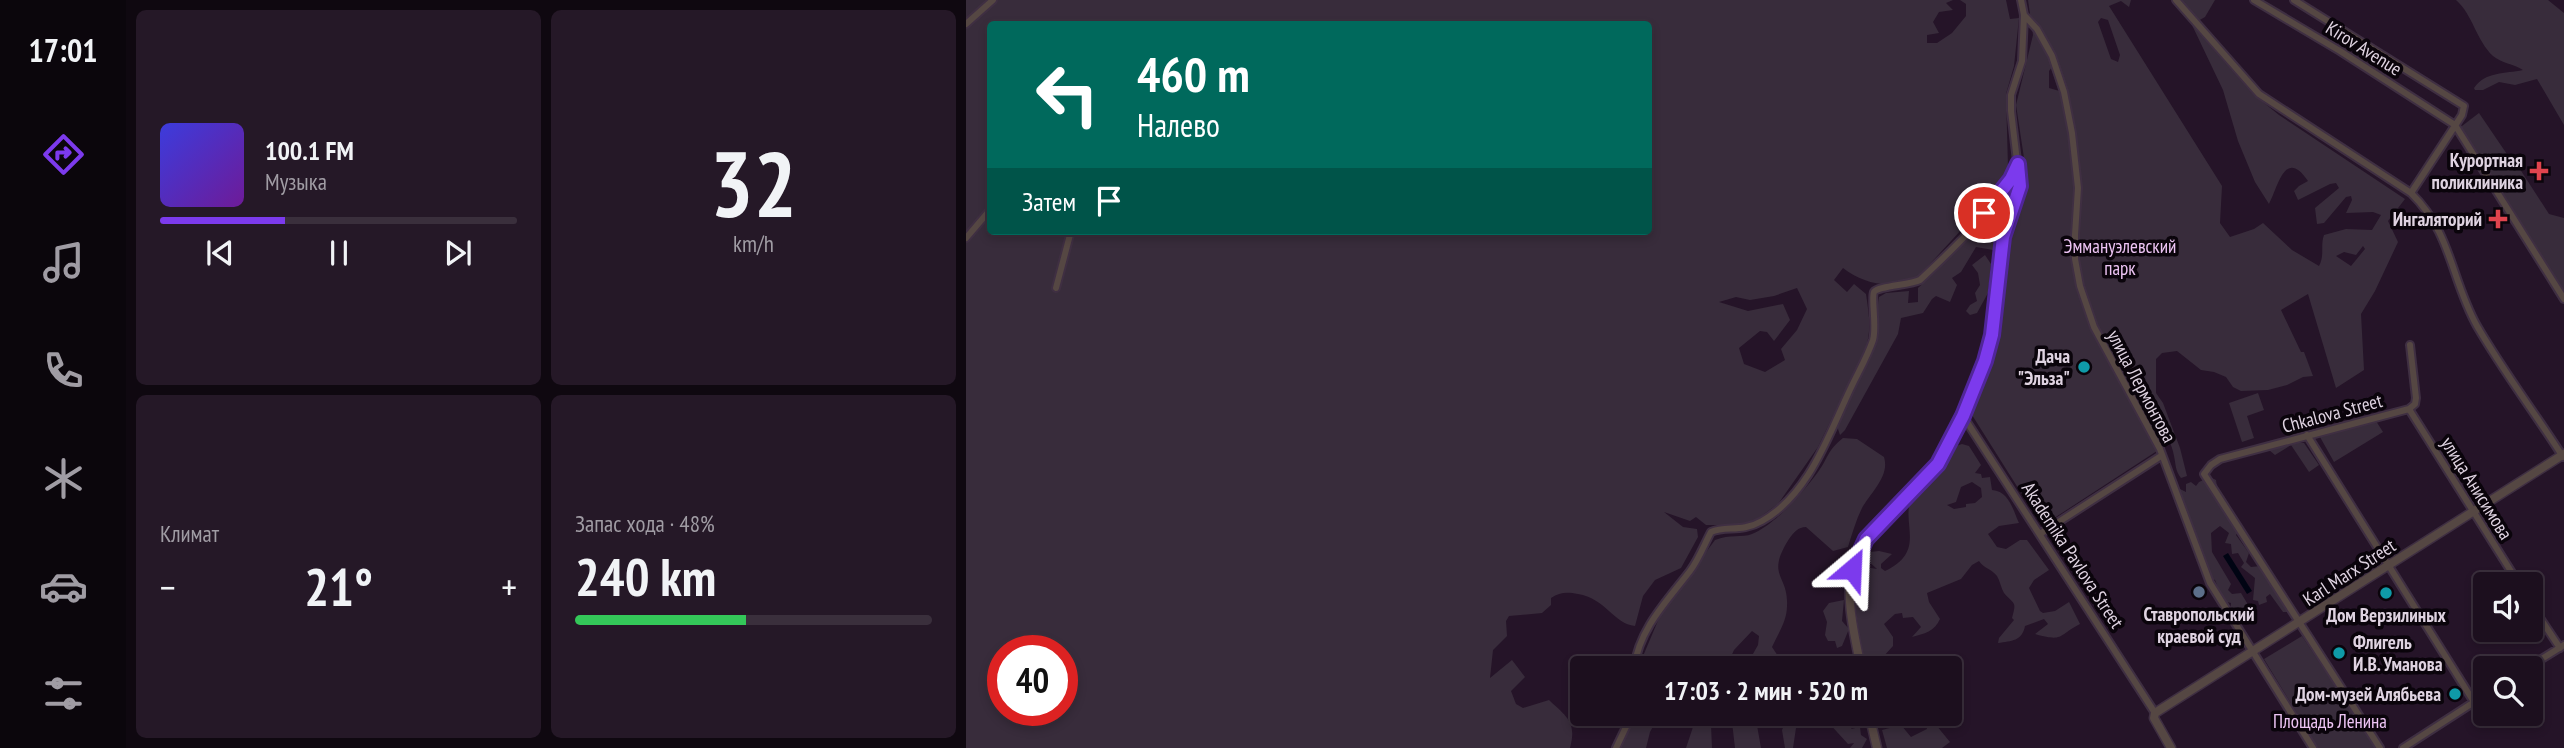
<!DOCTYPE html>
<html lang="ru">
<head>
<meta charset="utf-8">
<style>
  :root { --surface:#1c0f1e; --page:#251827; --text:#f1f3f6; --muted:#a09ca4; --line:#3a2f3c; --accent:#7c3aed }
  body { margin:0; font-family:"PT Sans Narrow",sans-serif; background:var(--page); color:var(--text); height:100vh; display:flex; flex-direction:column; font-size:26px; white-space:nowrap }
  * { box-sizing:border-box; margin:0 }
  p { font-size:23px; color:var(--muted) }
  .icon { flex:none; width:38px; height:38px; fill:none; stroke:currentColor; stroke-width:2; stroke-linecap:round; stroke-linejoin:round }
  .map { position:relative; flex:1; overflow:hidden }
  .details { display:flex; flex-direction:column; gap:10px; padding:10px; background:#0f0810; width:840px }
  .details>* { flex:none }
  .hud { position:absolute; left:21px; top:21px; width:665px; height:214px; border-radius:7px; box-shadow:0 4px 10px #0003,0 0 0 2px var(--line); background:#00695c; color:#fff; overflow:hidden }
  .buttons { position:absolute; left:1507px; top:572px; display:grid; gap:14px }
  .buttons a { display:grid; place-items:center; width:70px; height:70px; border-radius:7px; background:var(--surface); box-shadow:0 4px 10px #0003,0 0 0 2px var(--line); font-size:35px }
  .speed { position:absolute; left:21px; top:635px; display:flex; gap:14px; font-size:35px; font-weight:700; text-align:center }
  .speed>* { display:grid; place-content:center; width:91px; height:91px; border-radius:50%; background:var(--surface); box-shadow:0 4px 10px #0003,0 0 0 2px var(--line); line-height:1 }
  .speed .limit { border:10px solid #d22; background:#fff; color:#111 }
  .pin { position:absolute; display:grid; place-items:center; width:60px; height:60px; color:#fff; margin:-30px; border:4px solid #fff; border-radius:50%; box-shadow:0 2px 7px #0007 }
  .me { position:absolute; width:77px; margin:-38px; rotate:26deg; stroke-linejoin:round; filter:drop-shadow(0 0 5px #0008) }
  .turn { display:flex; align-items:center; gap:24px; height:147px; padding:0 35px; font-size:32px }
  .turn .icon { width:91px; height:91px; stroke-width:2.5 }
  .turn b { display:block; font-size:49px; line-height:60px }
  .then { display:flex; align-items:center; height:66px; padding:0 35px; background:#0003; gap:14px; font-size:26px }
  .big { font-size:52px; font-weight:800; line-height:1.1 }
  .details .widget { flex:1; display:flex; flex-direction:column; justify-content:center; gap:10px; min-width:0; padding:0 24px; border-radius:10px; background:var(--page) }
  .details .dial { align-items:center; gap:0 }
  .dial b { font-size:91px; line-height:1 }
  .song { display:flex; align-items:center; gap:21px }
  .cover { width:84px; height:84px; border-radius:10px; background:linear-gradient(135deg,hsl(240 70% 55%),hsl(280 70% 35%)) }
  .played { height:7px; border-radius:4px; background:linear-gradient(90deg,var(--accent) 35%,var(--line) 35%) }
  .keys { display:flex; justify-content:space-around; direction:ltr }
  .heat { display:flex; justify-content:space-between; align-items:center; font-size:38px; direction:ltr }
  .charge { height:10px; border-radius:5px; background:linear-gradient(90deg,#34c759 48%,var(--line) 0) }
  .details .tiles { flex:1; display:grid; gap:10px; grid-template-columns:repeat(2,1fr) }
  .trip { position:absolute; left:604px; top:656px; width:392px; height:70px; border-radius:7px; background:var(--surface); box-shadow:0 4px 10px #0003,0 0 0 2px var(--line); font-weight:800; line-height:70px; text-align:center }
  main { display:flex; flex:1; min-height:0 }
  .tab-bar { display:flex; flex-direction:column; width:126px; justify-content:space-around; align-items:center; background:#0b060c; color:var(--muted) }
  .tab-bar .icon { width:49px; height:49px }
  .tab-bar .current { color:var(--accent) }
  .tab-bar b { font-size:32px; color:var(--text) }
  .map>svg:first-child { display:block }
  .green { fill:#382c3b; fill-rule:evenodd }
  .water { fill:#000413 }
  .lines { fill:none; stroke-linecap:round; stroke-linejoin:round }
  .minor-casing { stroke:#3f2f42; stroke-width:10 }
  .tertiary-casing { stroke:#3f2f42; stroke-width:11 }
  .minor { stroke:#554743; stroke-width:6 }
  .tertiary { stroke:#554743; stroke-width:8 }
  .route-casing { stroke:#51269a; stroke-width:18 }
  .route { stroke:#7c3aed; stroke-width:12 }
  .health-dot { fill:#e0444e; stroke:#0a040b; stroke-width:2.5 }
  .culture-dot { fill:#0f9aa8; stroke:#0a040b; stroke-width:2.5 }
  .service-dot { fill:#5c6f8a; stroke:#0a040b; stroke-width:2.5 }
  .labels { text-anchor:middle; stroke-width:7; stroke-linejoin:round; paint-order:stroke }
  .street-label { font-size:19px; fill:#dfd3e1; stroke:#0a040b }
  .poi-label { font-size:19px; font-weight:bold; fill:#dfd3e1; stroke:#0a040b; text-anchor:end }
  .park-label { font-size:19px; fill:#edc4f4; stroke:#0a040b }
</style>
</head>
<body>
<main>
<nav class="tab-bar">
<b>17:01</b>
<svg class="icon current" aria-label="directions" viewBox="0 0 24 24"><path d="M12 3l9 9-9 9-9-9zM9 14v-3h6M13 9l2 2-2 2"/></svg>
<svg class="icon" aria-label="music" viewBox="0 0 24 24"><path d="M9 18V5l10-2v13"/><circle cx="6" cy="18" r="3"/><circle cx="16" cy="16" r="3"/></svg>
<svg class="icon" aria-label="phone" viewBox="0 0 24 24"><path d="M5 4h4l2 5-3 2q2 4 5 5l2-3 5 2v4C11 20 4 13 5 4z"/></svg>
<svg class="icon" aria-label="climate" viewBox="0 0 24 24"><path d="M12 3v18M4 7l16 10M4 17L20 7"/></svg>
<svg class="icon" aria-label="car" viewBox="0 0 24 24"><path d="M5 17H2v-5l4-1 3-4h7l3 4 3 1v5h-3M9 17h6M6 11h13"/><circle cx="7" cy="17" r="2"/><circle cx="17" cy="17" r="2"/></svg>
<svg class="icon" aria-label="filters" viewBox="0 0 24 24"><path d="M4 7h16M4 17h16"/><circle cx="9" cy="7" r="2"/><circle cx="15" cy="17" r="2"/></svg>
</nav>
<section class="details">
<div class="tiles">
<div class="widget">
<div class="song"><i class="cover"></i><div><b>100.1 FM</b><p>Музыка</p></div></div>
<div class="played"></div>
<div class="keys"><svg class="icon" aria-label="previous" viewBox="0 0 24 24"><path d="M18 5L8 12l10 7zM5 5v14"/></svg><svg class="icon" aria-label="pause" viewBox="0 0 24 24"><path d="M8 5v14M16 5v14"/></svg><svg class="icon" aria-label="next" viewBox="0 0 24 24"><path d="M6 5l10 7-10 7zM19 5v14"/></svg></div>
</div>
<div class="widget dial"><b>32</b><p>km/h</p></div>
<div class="widget"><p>Климат</p>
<div class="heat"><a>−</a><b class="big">21°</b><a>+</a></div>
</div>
<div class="widget"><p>Запас хода · 48%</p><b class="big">240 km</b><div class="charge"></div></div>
</div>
</section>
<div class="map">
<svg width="1598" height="748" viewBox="0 0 1598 748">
  <rect width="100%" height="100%" fill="#251428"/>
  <path class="green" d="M0,0H987L980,3L987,10L973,12L967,22L973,33L961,35V43H971L986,33L1000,16V4L994,0H1040L1044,19L1053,18L1048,66L1040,94L1042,167L1033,186L1018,205L952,277C927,290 899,285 877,268L868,280L881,292L888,284L900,294C903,315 906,330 899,350L852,447L812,504L783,525H740L730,517L724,521L698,512L717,527L731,529L732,537L715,568L689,580L677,596L669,626C648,624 639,598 612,594C601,592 594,592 585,598V605L576,613L543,616L540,621L541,636L527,650L524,678L546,660L559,677L545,691L550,704L557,708L583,700C601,717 611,722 604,748H0ZM24,24H682V231H24ZM831,288L841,309L831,330L815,349L819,360L799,372L778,364L773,348L794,331L801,332L808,341L824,320L817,304L782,311L753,302L770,297L784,300L808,296ZM37,651H96V710H37Z
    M1062,0H1165L1163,7L1155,1L1143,6L1256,186L1254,223L1264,237L1288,229L1297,223L1326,250L1353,266C1359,255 1354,246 1358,235L1380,229L1406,230L1415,215L1407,212L1380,213L1386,200L1385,196L1380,197L1358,223L1351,224L1349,208L1373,188L1370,183L1364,184L1332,200L1328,191L1333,186L1342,181C1319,147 1312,187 1303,204L1289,182L1272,141L1257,90L1226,25L1286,93L1313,115L1439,199L1422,221L1432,242L1409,291L1395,314L1398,370L1370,388L1342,294L1315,310L1335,352H1338L1347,376L1337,377L1321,385L1302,390L1275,391L1267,387L1260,377L1248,372L1235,370L1211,351L1196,353L1190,359V393L1197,403L1214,448L1221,476L1215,478C1209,470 1210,465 1208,456C1206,444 1200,433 1193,423L1194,449L1076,526L1006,415L1026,353L1032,323L1035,277L1046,221L1059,182L1058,158L1050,105L1067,35ZM1135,18L1142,20L1154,55L1152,62L1145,59L1132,22ZM1087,66L1097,92L1083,88V71ZM1397,246L1399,249L1385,266L1370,256L1378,252L1390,255Z
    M1212,0H1249L1239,17L1232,21Z
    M1490,0H1582L1598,13V125L1571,79L1549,85L1533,82L1517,90H1509L1508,88C1520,71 1539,74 1557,70C1548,64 1535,63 1527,56C1510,40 1507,15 1490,0Z
    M1513,113L1547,163H1550L1583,214L1598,218V298L1492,129Z
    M1036,197L1043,199L1042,206L1027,250L1010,247L995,272L986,278L991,285L984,302L970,296L966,299L957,313L935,318L932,334L879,430L874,435L871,426L912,338C914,324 910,311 913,297L920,293L943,291L942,303L952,302V288L1000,242Z
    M1019,255L1025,264L1022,293L1011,313L1004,315L1000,311L1004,305L1011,301L1009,293L1014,285L1012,273L1006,265Z
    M1292,393L1298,410L1281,416L1288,438L1276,442L1263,403Z
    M1410,421L1417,432L1368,462L1354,437Z
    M877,438L891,439L918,457C924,476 905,492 896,508C890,520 886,534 882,547L867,551L840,527C832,527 828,532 823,539C799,577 823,574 821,606C821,621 812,634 806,647L812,656L814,668H779L792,645L793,636L786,631L768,650L760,668H672L696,611L749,540C764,534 776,538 786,534C809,525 837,492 852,472C863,457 860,452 877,438Z
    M1332,443H1338L1353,465L1343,472L1325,445L1309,455L1303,450Z
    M996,444L1003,446L1015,465L1009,473L1015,474L1016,478L1024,477L1026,490C1043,491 1047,510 1053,523L1033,526L1022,534L1031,547L1040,549L1054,540H1061L1083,570L1068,580L1063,588L1074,611L1077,613L1089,611L1103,602L1114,624C1091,636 1098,642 1069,634L1082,624L1078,619L1059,626C1056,641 1046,641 1032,643L1033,638L1048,620L1046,618C1051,600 1048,605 1038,593C1035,588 1034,581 1031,576C1026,569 1017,568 1013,561L1006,565L995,579L961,593L963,602L974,619C969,631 958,634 946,637L955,627L947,617L937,618L936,613L929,614L918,624L927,637V646L917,657H907L903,654L896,656L888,597L893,592V574L905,568L911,569L901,560L904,552L913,551L926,554L915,564V568L919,571C963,550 932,522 947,494C957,477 975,462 987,447ZM1006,482L1015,488L1016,497L1009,503L1000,504V507L988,509L981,505L990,502L995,487Z
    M1244,477L1250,480L1252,494L1259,497L1257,502L1263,507V515L1274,529L1270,535L1283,553L1280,562L1285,567L1295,566L1321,608V612H1317L1304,594L1300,597L1301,602L1293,605L1292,601L1287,600L1289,578L1275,567L1278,563L1272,553L1266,554L1265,544L1259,543L1263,533L1254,526L1245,533L1246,552L1265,584L1262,590L1266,594L1275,593L1281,603L1278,621L1274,628L1264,613L1265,603L1257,601L1249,580L1244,578L1236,559V549L1222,522L1212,493L1214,489L1220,492V484L1225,482L1230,486L1233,482Z
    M878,600L876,621L883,629L876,646L871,648L869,641H862L859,635L861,622L857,611L863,603Z
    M1336,636L1410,748H1352L1298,659Z
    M881,658L888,663L890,668H868L867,660Z
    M666,714H694L684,732L680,748H655L664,728Z
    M738,714H789L795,748H769L766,722L745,725L746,748H720L730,718Z
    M828,714H842L837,720L840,726L830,728L827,748H819L816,730L820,721L829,717Z
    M869,714H896L885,729L894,727L895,735L901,739L896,748H884L888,743L882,744L861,721L863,717L870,719Z
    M954,714H961L984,742L976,748H921L916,730L935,725L945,737L961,729L957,716Z"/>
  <path class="water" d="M1262,553L1286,591L1281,594L1257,556Z"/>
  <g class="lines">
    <defs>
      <path id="minor" d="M1055,0L1058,15L1056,61L1045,95V111L1054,186L1037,237L1026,335L1019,361L997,416L1189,713
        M1210,0L1293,94L1445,193C1486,233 1485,280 1511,326C1537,371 1569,413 1597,457
        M1288,0L1374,51L1489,125L1598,299
        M1328,0L1498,106L1496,115L1445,193
        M1058,15L1071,29L1086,56L1098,92L1106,133L1112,188L1109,235V259L1114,286L1128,327L1194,449L1244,583L1347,748
        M0,24L27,0
        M0,238L24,210
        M90,288L105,231
        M1443,409L1553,584
        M1341,435L1508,702
        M1074,534L1195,456
        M1564,603L1594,648
        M668,668C673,629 701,601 724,571C733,559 738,545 745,532C760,525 775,533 796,521C842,495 861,439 882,394C890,376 901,358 907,340C911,327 905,298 908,292C912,286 944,285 954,280C987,249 1033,207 1051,166
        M1561,668L1598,645
        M650,748L660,727L662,714
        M1414,748L1238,474L1245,465L1254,459L1443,409L1449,404L1450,398L1444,345
        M1437,748L1519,695"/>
      <path id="tertiary" d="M895,668C889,637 879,599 886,567C896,523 946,498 972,464C982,450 989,432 997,416
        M903,714L911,748
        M1205,748L1188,718L1189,713L1598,454"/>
    </defs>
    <use href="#minor" class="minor-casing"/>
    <use href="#tertiary" class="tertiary-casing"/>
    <use href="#minor" class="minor"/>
    <use href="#tertiary" class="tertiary"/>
  </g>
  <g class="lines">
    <defs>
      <path id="route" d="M886,569L900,539L972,464L997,416L1019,361L1026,335L1037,237L1054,186L1052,164L1045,179L1018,213"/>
    </defs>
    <use href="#route" class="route-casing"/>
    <use href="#route" class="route"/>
  </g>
  <g class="health-dot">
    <path d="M1569.5 160.5h7v7h7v7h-7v7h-7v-7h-7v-7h7z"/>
    <path d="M1528.5 208.5h7v7h7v7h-7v7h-7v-7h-7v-7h7z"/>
  </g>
  <g class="culture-dot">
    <circle cx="1118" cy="367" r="7"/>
    <circle cx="1420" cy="593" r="7"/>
    <circle cx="1373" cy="653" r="7"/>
    <circle cx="1489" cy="694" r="7"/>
  </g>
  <circle class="service-dot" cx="1233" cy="592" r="7"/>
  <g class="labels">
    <g class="street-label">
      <text transform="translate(1398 48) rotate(32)" y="7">Kirov Avenue</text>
      <text transform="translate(1176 386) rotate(62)" y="7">улица Лермонтова</text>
      <text transform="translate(1366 413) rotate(-15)" y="7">Chkalova Street</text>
      <text transform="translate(1511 488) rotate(58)" y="7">улица Анисимова</text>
      <text transform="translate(1107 555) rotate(57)" y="7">Akademika Pavlova Street</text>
      <text transform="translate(1383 572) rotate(-33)" y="7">Karl Marx Street</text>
    </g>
    <g class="poi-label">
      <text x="1557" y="167">Курортная<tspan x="1557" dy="22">поликлиника</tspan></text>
      <text x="1516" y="226">Ингаляторий</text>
      <text x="1104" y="363">Дача<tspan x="1104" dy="22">"Эльза"</tspan></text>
      <text x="1233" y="621" text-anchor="middle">Ставропольский<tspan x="1233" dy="22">краевой суд</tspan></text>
      <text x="1420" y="622" text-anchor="middle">Дом Верзилиных</text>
      <text x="1387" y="649" text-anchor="start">Флигель<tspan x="1387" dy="22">И.В. Уманова</tspan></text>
      <text x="1475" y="701">Дом-музей Алябьева</text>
    </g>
    <g class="park-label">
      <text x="1154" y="253">Эммануэлевский<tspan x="1154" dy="22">парк</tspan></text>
      <text x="1364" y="728">Площадь Ленина</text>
    </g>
  </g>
</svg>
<div class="buttons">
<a><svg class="icon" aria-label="sound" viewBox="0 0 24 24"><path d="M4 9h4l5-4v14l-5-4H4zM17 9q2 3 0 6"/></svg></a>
<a><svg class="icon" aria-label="search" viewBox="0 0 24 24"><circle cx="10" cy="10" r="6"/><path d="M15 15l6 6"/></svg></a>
</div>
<div class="speed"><div class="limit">40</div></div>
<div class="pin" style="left:1018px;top:213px;background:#d93025"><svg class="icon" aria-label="arrive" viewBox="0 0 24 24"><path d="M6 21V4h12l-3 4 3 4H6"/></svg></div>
<svg class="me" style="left:886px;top:569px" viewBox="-20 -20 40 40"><path d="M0-17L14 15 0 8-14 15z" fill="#7c3aed" stroke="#fff" stroke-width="4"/></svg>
<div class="trip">17:03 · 2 мин · 520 m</div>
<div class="hud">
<div class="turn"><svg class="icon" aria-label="left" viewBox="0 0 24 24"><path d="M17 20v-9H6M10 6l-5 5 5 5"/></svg><div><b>460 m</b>Налево</div></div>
<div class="then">Затем<svg class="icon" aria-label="arrive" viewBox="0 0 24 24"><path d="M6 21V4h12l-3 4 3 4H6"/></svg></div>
</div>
</div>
</main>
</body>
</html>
